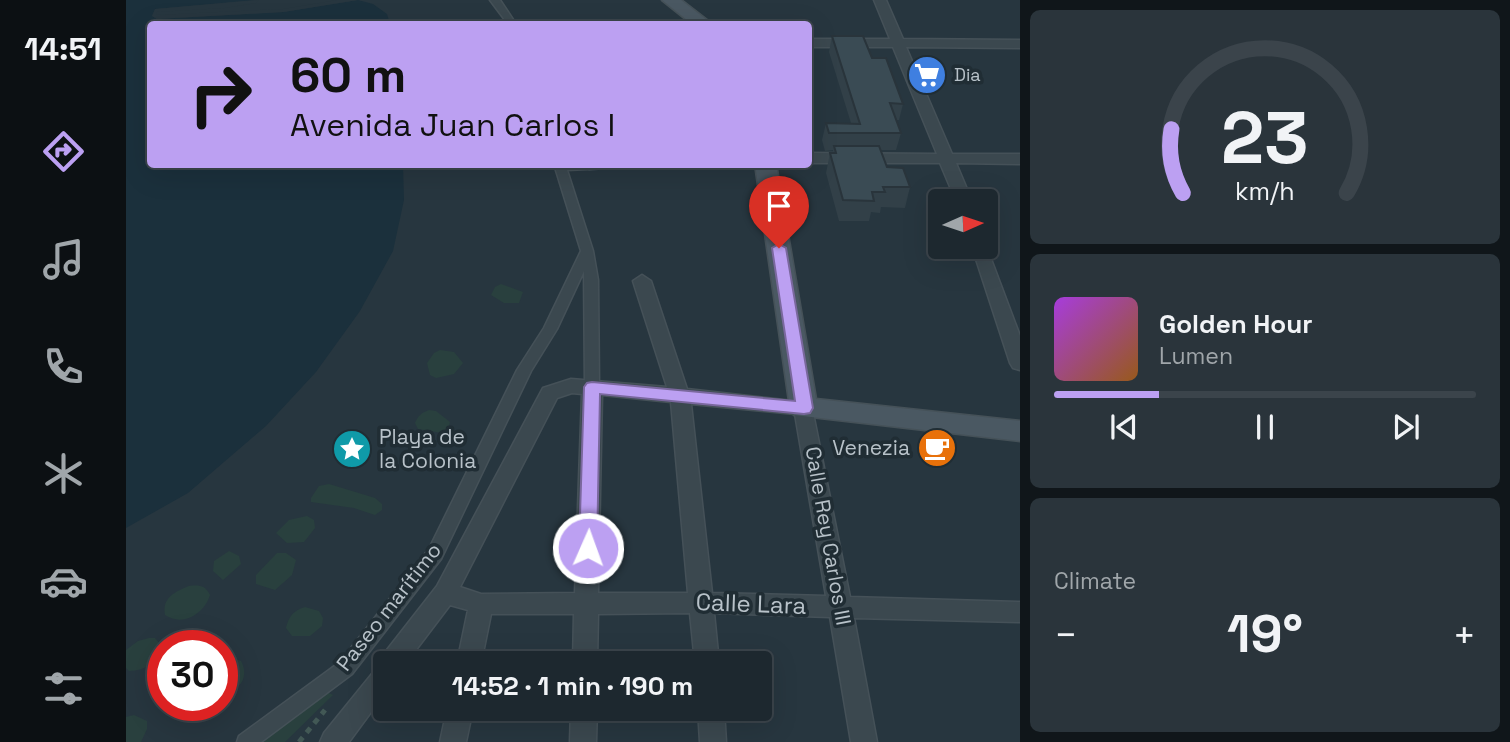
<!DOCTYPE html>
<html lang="en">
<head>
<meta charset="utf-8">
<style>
  :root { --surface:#1d282f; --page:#2a343b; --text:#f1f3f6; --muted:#a0a6aa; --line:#3b444b; --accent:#bca0f2 }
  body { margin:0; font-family:"Space Grotesk",sans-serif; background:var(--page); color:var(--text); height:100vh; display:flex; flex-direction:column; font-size:26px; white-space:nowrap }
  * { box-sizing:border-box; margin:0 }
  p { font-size:23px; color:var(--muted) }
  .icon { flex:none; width:38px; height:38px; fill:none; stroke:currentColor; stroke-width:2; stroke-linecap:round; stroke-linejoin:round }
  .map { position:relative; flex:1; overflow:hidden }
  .drawer { display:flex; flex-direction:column; gap:10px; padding:10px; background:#10161a; width:490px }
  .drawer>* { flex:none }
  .banner { position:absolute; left:21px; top:21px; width:665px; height:147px; border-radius:7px; box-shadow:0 7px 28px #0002,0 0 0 2px var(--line); background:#bca0f2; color:#111; overflow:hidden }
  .needle { width:46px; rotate:87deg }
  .buttons { position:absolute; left:802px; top:189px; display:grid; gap:14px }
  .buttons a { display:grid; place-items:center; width:70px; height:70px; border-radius:7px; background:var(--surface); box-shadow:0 7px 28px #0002,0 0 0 2px var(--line); font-size:35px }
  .speed { position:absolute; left:21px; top:630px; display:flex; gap:14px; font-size:35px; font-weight:700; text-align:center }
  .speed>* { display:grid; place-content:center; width:91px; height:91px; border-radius:50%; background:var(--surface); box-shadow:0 7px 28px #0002,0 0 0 2px var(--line); line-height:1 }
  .speed .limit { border:10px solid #d22; background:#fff; color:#111 }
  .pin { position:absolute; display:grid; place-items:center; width:60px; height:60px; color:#fff; margin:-72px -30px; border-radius:50% 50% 50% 0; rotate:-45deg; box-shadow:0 0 7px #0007 }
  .pin .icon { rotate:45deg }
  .me { position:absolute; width:77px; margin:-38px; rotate:2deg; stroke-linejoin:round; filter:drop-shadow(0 0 5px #0008) }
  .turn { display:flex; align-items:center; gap:24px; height:147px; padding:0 28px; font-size:32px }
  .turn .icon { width:91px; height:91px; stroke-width:2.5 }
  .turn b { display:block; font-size:49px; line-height:60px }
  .big { font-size:52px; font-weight:700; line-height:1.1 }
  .drawer .card { flex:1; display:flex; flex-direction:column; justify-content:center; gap:10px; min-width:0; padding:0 24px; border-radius:10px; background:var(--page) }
  .drawer .dial { align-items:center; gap:0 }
  .dial svg { height:182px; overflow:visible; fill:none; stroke:var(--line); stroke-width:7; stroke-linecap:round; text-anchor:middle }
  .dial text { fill:var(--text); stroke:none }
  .song { display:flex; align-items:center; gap:21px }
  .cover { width:84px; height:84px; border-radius:10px; background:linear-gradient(135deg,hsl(280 70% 55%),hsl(30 70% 35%)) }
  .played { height:7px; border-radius:4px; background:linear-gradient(90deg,var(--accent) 25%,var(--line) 25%) }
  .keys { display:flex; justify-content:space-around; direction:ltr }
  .heat { display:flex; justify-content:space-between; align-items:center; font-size:38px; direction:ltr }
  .trip { position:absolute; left:247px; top:651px; width:399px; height:70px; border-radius:7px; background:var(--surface); box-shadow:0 7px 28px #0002,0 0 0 2px var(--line); font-weight:700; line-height:70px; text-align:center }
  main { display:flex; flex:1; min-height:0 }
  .tab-bar { display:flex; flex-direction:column; width:126px; justify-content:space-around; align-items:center; background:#0c1013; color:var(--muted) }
  .tab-bar .icon { width:49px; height:49px }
  .tab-bar .active { color:var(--accent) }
  .tab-bar b { font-size:32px; color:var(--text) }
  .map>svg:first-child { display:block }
  .green { fill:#29403e }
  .water { fill:#1b303c }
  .pier { fill:#27363f }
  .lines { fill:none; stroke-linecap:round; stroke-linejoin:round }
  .pedestrian-tunnel { stroke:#3d4b54; stroke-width:10; stroke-dasharray:10 5; stroke-linecap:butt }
  .pedestrian-casing { stroke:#455158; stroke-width:3 }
  .minor-casing { stroke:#455158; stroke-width:3 }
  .secondary-casing { stroke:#455158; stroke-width:3 }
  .path { stroke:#425855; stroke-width:5; stroke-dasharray:6 6; stroke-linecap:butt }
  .pedestrian { fill:#3b484f; fill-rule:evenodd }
  .minor { fill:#3b484f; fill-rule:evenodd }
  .secondary { fill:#4a5862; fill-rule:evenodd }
  .wall { fill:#324048 }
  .building { fill:#3a4b54; stroke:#29343b; stroke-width:2 }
  .route { fill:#bca0f2; stroke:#7a689d; stroke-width:2 }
  .labels { text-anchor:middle; stroke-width:7; stroke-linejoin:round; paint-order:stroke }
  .far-poi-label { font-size:18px; fill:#b8c2c9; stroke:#202d34; text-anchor:start }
  .poi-label { font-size:21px; fill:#b8c2c9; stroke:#202d34; text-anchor:start }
  .street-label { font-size:21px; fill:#b8c2c9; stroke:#202d34 }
  .near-street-label { font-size:24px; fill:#b8c2c9; stroke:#202d34 }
</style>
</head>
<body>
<main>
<nav class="tab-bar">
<b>14:51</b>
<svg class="icon active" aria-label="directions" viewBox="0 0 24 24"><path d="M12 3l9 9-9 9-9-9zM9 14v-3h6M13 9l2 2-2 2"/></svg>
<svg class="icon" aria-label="music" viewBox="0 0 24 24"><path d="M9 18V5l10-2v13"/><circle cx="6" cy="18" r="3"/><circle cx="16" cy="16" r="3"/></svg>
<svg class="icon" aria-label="phone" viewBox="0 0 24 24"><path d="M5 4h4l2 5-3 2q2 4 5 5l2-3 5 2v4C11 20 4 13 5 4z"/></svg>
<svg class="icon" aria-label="climate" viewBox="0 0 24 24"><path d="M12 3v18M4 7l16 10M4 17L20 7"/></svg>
<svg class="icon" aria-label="car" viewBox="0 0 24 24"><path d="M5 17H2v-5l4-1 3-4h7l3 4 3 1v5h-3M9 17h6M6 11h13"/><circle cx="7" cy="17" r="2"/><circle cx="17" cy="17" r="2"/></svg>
<svg class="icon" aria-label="filters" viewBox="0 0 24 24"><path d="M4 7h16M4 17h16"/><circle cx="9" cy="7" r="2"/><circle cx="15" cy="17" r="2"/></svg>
</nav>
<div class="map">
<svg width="894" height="742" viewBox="0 0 894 742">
  <rect width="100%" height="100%" fill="#27363f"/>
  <path class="green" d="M375,284L397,292L393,303H378L365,295L369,287Z
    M314,350L328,352L337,363L328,374L310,378L304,375L301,363L308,353Z
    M303,410L310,411L324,422L322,430L316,433L292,429L289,423C292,416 295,413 303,410Z
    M203,484L249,498L256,504V510L249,515L228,508L185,502V498L193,486Z
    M181,516L188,520L189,528L178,542L161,543L150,533L163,520Z
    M103,551L113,556L115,564L97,580L87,571L88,561Z
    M151,553H160L170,560L166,575L149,590L130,584V575Z
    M63,586C73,585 79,585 84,595C78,614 57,627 39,615C36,598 48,592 63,586Z
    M179,607L193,611L197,618L196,626L184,636H166L160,628C163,616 167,611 179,607Z
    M23,638H29L37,648C30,662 19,671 3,671L0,668V650L12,641Z
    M104,657L115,661C124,679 113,689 96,696V660Z
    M195,689L207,695L159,742H128Z
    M8,715L21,721V729L15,742H0V717Z"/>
  <path class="water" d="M0,0H129L29,9L26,16L31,19L157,12L232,0L247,4L261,14L264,24H24V164L277,165L278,200L267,251L234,311L190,372L140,426L62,493L0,528Z"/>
  <path class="pier" d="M133,0L130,3L99,8L31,12L30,15L157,9L211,0H232L158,12L31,19L26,16L29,9Z"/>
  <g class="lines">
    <path class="pedestrian-tunnel" d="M462,166L485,164"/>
    <defs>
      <path id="pedestrian" d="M364,0H374L390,24H382Z
        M428,164L468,166L462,169L441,170L467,251L472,280L473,387L466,392L459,387L458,271L431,329L405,371L315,559L226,674L135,742H111L113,736L214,662L303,549L391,370L418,328L455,251Z"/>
      <path id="minor" d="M748,0H760L777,39L894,40V48L780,47L826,154H894V164L830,163L846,201H830L814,163H682V153L811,154L767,47H682V39H764Z
        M859,243L894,336V370L887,368L884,363L846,247H859Z
        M516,275L525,281L561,389L685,403L724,597L894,602V622L728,618L751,742H725L704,617L588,613L593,663H569L564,613L472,614L471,663H447L448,614H365L355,663H331L342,610L324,605L280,663H259V693L223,742H194L198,733L254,664L257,655L311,586L417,388L445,379L541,387L507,281ZM446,393L456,394L449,593L355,594L334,587L431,398ZM476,395L545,402L562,593H472ZM565,404L669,414L700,596L586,593Z
        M321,709H347L340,742H314Z
        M445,709H471L470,742H444Z
        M572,709H598L600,742H574Z"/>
      <path id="secondary" d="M536,0H555L586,24H566Z
        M629,164H650L690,399L894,421V441L668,415L664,408Z"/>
    </defs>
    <use href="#pedestrian" class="pedestrian-casing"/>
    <use href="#minor" class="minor-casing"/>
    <use href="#secondary" class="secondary-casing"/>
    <path class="path" d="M173,742L199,710"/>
    <use href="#pedestrian" class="pedestrian"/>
    <use href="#minor" class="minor"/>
    <use href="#secondary" class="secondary"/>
  </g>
  <path class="wall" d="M706,36L746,58L777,104L773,120H770L775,133L770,150H755L761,167L784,187L779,208L755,207L754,213L745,212L743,221H713L700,173L704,153H707V150L699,151L696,140L700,123H725L703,52Z"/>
  <path class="building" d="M706,36H737L746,58H760L777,104L764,103L775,133H703L700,123L734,124Z
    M708,146H753L761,167L777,168L784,187H757L759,192H746L748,201L717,200L704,153H710Z"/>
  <path class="route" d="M653,244L660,248L687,408L684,413L678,414L474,394L471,548L468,554L462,556L455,554L453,548L458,387L461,383L466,382L669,401L646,248Z"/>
  <defs>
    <symbol id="supermarket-disc" viewBox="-11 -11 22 22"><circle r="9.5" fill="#3f7fe0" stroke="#202d34"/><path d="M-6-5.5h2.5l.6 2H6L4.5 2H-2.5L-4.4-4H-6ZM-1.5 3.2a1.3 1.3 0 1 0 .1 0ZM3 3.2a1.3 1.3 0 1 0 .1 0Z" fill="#fff"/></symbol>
    <symbol id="cafe-disc" viewBox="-11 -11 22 22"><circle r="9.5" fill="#e8710a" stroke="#202d34"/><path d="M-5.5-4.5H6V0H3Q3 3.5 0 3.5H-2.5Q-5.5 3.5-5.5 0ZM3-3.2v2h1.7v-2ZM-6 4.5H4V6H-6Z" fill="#fff"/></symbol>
    <symbol id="sight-disc" viewBox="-11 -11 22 22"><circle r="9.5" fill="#0f9aa8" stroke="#202d34"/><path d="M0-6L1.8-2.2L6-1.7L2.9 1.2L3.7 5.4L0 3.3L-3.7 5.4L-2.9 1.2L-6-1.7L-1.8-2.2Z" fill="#fff"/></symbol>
  </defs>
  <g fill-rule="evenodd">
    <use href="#supermarket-disc" x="779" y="53" width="44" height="44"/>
    <use href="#cafe-disc" x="789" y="426" width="44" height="44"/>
    <use href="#sight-disc" x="204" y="427" width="44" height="44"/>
  </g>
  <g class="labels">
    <g class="far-poi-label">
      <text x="828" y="81">Dia</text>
    </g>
    <g class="poi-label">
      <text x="253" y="444">Playa de<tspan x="253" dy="24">la Colonia</tspan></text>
      <text x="784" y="455" text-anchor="end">Venezia</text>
    </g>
    <g class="street-label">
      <text transform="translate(702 536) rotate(80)" y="7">Calle Rey Carlos III</text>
      <text transform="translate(263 607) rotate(-52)" y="7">Paseo marítimo</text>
    </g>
    <g class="near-street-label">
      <text transform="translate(625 604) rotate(2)" y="8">Calle Lara</text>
    </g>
  </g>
</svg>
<div class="buttons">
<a><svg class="needle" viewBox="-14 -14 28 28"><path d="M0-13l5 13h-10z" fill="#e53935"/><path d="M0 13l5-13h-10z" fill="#a0a6aa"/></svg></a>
</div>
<div class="speed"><div class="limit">30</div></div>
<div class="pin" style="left:653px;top:248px;background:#d93025"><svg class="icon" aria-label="arrive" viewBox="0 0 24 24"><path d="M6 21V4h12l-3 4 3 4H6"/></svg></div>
<svg class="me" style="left:462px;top:548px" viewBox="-20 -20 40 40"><circle r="17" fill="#bca0f2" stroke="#fff" stroke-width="3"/><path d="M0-11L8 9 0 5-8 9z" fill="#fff"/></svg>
<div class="trip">14:52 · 1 min · 190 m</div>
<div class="banner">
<div class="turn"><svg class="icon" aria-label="right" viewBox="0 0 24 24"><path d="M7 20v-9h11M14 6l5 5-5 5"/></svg><div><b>60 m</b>Avenida Juan Carlos I</div></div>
</div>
</div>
<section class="drawer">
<div class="card dial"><svg viewBox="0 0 100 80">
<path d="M14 69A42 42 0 1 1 86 69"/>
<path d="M14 69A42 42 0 0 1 9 41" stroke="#bca0f2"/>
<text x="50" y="56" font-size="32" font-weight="700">23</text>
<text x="50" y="72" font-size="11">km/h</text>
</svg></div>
<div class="card">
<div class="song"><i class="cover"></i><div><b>Golden Hour</b><p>Lumen</p></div></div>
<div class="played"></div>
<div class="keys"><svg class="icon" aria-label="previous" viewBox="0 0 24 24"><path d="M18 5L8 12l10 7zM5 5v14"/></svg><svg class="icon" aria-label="pause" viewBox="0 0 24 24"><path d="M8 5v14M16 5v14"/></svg><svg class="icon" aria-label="next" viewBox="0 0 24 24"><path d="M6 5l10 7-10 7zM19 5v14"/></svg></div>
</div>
<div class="card"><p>Climate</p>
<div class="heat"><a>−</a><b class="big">19°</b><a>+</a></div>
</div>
</section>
</main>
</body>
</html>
